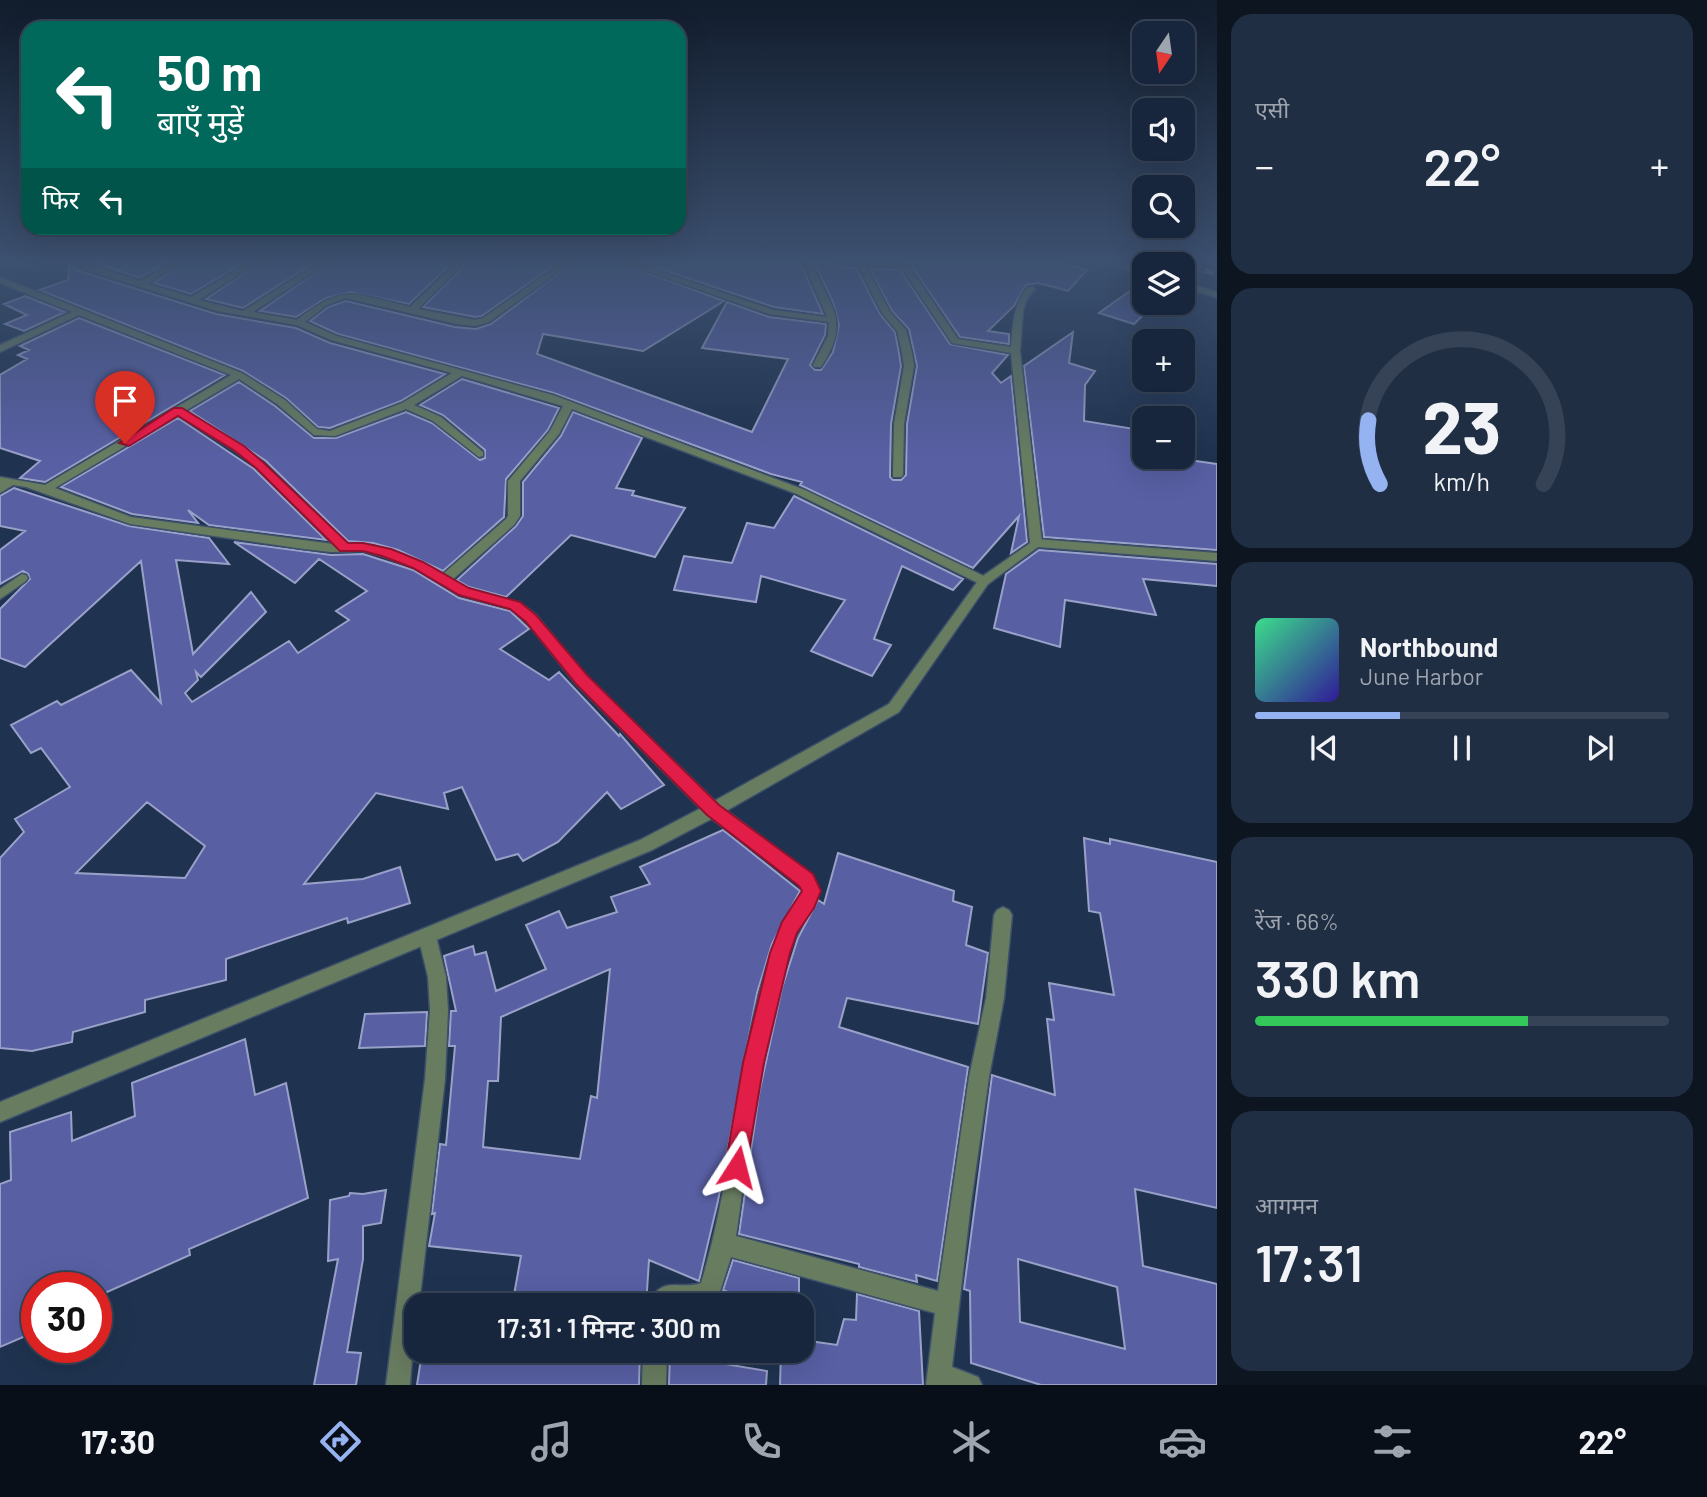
<!DOCTYPE html>
<html lang="hi">
<head>
<meta charset="utf-8">
<style>
  :root { --surface:#17263c; --page:#202e43; --text:#f1f3f6; --muted:#9ea5af; --line:#364356; --accent:#95b2f1 }
  body { margin:0; font-family:Barlow,"Noto Sans Devanagari",sans-serif; background:var(--page); color:var(--text); height:100vh; display:flex; flex-direction:column; font-size:26px; white-space:nowrap }
  * { box-sizing:border-box; margin:0 }
  p { font-size:23px; color:var(--muted) }
  .icon { flex:none; width:38px; height:38px; fill:none; stroke:currentColor; stroke-width:2; stroke-linecap:round; stroke-linejoin:round }
  .map { position:relative; flex:1; overflow:hidden }
  .drawer { display:flex; flex-direction:column; gap:14px; padding:14px; background:#0d1521; width:490px }
  .drawer>* { flex:none }
  .hud { position:absolute; left:21px; top:21px; width:665px; height:214px; border-radius:21px; box-shadow:0 7px 28px #0002,0 0 0 2px var(--line); background:#00695c; color:#fff; overflow:hidden }
  .needle { width:46px; rotate:193deg }
  .tools { position:absolute; left:1132px; top:21px; display:grid; gap:14px }
  .tools a { display:grid; place-items:center; width:63px; height:63px; border-radius:14px; background:var(--surface); box-shadow:0 7px 28px #0002,0 0 0 2px var(--line); font-size:35px }
  .speed { position:absolute; left:21px; top:1272px; display:flex; gap:14px; font-size:35px; font-weight:700; text-align:center }
  .speed>* { display:grid; place-content:center; width:91px; height:91px; border-radius:50%; background:var(--surface); box-shadow:0 7px 28px #0002,0 0 0 2px var(--line); line-height:1 }
  .speed .limit { border:10px solid #d22; background:#fff; color:#111 }
  .pin { position:absolute; display:grid; place-items:center; width:60px; height:60px; color:#fff; margin:-72px -30px; border-radius:50% 50% 50% 0; rotate:-45deg; box-shadow:0 0 7px #0007 }
  .pin .icon { rotate:45deg }
  .me { position:absolute; width:77px; margin:-38px; rotate:9deg; stroke-linejoin:round; filter:drop-shadow(0 0 5px #0008) }
  .turn { display:flex; align-items:center; gap:24px; height:147px; padding:0 21px; font-size:32px }
  .turn .icon { width:91px; height:91px; stroke-width:2.5 }
  .turn b { display:block; font-size:49px; line-height:60px }
  .then { display:flex; align-items:center; height:66px; padding:0 21px; background:#0003; gap:14px; font-size:26px }
  .big { font-size:52px; font-weight:600; line-height:1.1 }
  .drawer .widget { flex:1; display:flex; flex-direction:column; justify-content:center; gap:10px; min-width:0; padding:0 24px; border-radius:21px; background:var(--page) }
  .drawer .dial { align-items:center; gap:0 }
  .dial svg { height:182px; overflow:visible; fill:none; stroke:var(--line); stroke-width:7; stroke-linecap:round; text-anchor:middle }
  .dial text { fill:var(--text); stroke:none }
  .song { display:flex; align-items:center; gap:21px }
  .cover { width:84px; height:84px; border-radius:10px; background:linear-gradient(135deg,hsl(150 70% 55%),hsl(250 70% 35%)) }
  .played { height:7px; border-radius:4px; background:linear-gradient(90deg,var(--accent) 35%,var(--line) 35%) }
  .keys { display:flex; justify-content:space-around; direction:ltr }
  .heat { display:flex; justify-content:space-between; align-items:center; font-size:38px; direction:ltr }
  .charge { height:10px; border-radius:5px; background:linear-gradient(90deg,#34c759 66%,var(--line) 0) }
  .trip { position:absolute; left:404px; top:1293px; width:410px; height:70px; border-radius:21px; background:var(--surface); box-shadow:0 7px 28px #0002,0 0 0 2px var(--line); font-weight:600; line-height:70px; text-align:center }
  .tab-bar { display:flex; height:112px; justify-content:space-around; align-items:center; background:#090f18; color:var(--muted) }
  .tab-bar .icon { width:49px; height:49px }
  .tab-bar .on { color:var(--accent) }
  .tab-bar b { font-size:32px; color:var(--text) }
  main { display:flex; flex:1; min-height:0 }
  .map>svg:first-child { display:block }
  .building { fill:#585fa3; stroke:#9aa1c9; stroke-width:2; fill-rule:evenodd }
  .lines { fill:none; stroke-linecap:round; stroke-linejoin:round }
  .minor-casing { stroke:#3d506b; stroke-width:3 }
  .tertiary-casing { stroke:#3d506b; stroke-width:3 }
  .minor { fill:#687c60; fill-rule:evenodd }
  .tertiary { fill:#687c60; fill-rule:evenodd }
  .rail-casing { stroke:#7f90a8; stroke-width:5 }
  .rail { stroke:#1f3350; stroke-width:3.5; stroke-dasharray:10; stroke-linecap:butt }
  .route { fill:#e11d48; stroke:#92132f; stroke-width:2 }
</style>
</head>
<body>
<main>
<div class="map">
<svg width="1217" height="1385" viewBox="0 0 1217 1385">
  <rect width="100%" height="100%" fill="#1f3350"/>
  <path class="building" d="M70,262H76L73,264L76,270L216,314L296,328L330,343L445,374L401,401L330,428L318,427L286,398L243,371L39,290L68,280Z
    M92,262H168L140,278Z
    M184,262H245L191,294L154,283Z
    M261,262H315L243,308L206,299Z
    M331,262H453L409,304L351,292L326,298L296,317L260,311Z
    M468,262H559L482,316L475,317L423,307Z
    M574,262H618L724,301L643,351L543,334L537,354L752,432L788,359L702,348L727,302L769,317L826,324L825,335L810,365L815,370H821L833,352L839,325L833,302L814,262H833L839,267L856,268L880,314L895,332L899,353L901,366L891,424L890,477L893,480H901L906,475L907,424L917,366L909,329L892,311L870,269L900,270L950,344L1008,355L992,373L1001,383L1011,376L1027,542L1011,553L1019,516L973,568L800,485L802,482L771,474L554,393L338,334L310,321L328,307L346,301L455,327L476,329L491,324Z
    M639,262H800L823,314L774,307Z
    M909,262H1060L1087,270L1068,291L1038,283L1026,285L1014,306L988,331L1009,334V344L960,337Z
    M1144,281V314L1134,324L1099,313Z
    M25,296L65,312L24,331L5,324L27,315L4,304Z
    M79,318L225,375L45,482L20,478L40,461L0,448V375L27,359L18,355L29,350L20,346Z
    M1073,332L1069,363L1095,371L1085,385L1084,421L1141,430L1144,457H1168L1217,464V550L1044,537L1024,366Z
    M462,379L559,408L548,430L506,479L504,517L443,571L398,550L373,543L348,541L266,461L190,411L239,382L275,406L314,438H336L406,412L432,423L480,460L485,458V450L443,415L420,405Z
    M573,412L642,438L616,488L634,491L632,495L685,508L655,557L571,535L506,597L469,587L457,580L516,526L523,516V482L561,436Z
    M178,418L254,469L326,540L209,525L188,510L198,523L132,514L61,487Z
    M14,488L129,526L209,538L229,564L176,560L193,654L251,592L266,612L201,677L196,672L198,680L185,693L192,702L289,641L298,653L349,620L336,611L367,591L319,559L295,583L234,542L331,555L363,554L413,570L459,598L510,611L529,629L500,649L549,680L559,672L619,736L620,734L664,785L621,809L607,792L558,842L523,861L518,854L496,860L462,787L444,793L448,809L376,793L304,884L363,879L400,867L410,903L348,923L347,918L226,959V980L145,1000V1012L73,1032L72,1042L32,1051L0,1048V858L24,832L15,819L70,787L41,748L31,753L11,725L57,701L61,705L131,670L161,703L141,561L25,667L0,658V609L30,579L28,574L23,571L0,584V550L25,531L0,526V496ZM147,802L205,846L185,878L76,873Z
    M794,496L963,579L953,590L902,566L874,639L891,645L872,676L811,651L845,600L761,576L756,602L674,590L684,556L732,563L747,523L774,528Z
    M1039,550L1217,564V586L1143,579L1156,615L1065,600L1060,647L994,628L1006,574Z
    M723,830L800,891L772,944L757,993L718,1201L699,1281L649,1260L646,1306H512L521,1256L429,1246L435,1213L432,1214L440,1144L446,1145L455,1046H449L451,1011H456L444,956L473,946L475,955L486,952L496,991L546,969L526,925L559,911L567,928L617,912L611,897L650,884L640,867ZM610,969L597,1098L591,1096L580,1159L483,1147L488,1081H498L501,1017Z
    M1084,838L1110,844V839L1217,862V1208L1135,1189L1143,1266L1217,1284V1385H1041L971,1363L970,1291L964,1289L992,1075L1055,1095L1047,1019L1054,1020L1049,983L1114,995L1100,913L1089,911ZM1018,1259L1117,1287L1125,1349L1020,1322Z
    M838,853L954,891L953,901L972,907L966,945L988,953L978,1024L847,998L839,1027L968,1067L937,1281L916,1275L917,1282L859,1267V1264L739,1234L759,1094L782,988L798,938L818,900L824,904Z
    M427,1012L425,1046L359,1048L365,1014Z
    M245,1039L255,1095L286,1083L308,1198L189,1249L190,1255L96,1297V1288H37V1331L0,1347V1184L11,1180L10,1132L71,1112L72,1141L135,1116L132,1083Z
    M386,1190L381,1223L363,1226V1259L347,1352L361,1353L356,1385H314L338,1259L328,1261L330,1200L349,1196L350,1193L363,1194Z
    M733,1260L799,1278V1306H760L723,1290Z
    M857,1294L919,1311L923,1385H780L781,1351H802V1340L837,1345L844,1319L856,1320Z
    M416,1335V1351H640L639,1385H417L421,1359L414,1361Z
    M670,1351H720L719,1363L767,1371L766,1385H669Z"/>
  <g class="lines">
    <defs>
      <path id="minor" d="M80,262H89L87,264L140,281L173,262H182L148,284L191,297L250,262H259L199,300L243,311L320,262H329L253,312L297,320C346,282 354,294 410,307L457,262H465L418,309L475,320L483,318L563,262H572L489,322L475,326L456,324L346,298L327,305L305,322L337,336L553,395L805,490L988,578L990,581L988,584H980L797,494L572,409L559,434L520,481V516L514,525L452,580L468,589L520,603L536,615L586,676L719,805L812,875L819,891C811,912 796,931 789,953C760,1045 750,1142 736,1236L938,1291L969,1077L986,998L994,915L997,910L1003,907L1009,910L1012,915L1004,998L989,1077L971,1203L952,1367L978,1377L982,1385H926L935,1313L731,1257L718,1298L701,1306H648C661,1273 680,1291 701,1283C734,1176 736,1061 771,953C779,931 794,912 803,891L800,885L707,815L576,684L526,621L511,609L460,595L414,568L382,556L363,551L331,552L304,549L130,524L26,487L13,485L0,493V477L45,485L231,375L79,315L0,352V345L72,312L0,283V277L242,373L285,400L317,429L330,431L402,403L452,373L331,340L297,325L217,311L77,267L76,265ZM462,376L563,406L550,431L508,481V516L506,519L443,574C414,557 381,543 347,544L264,463L243,447L185,411L239,379L277,404L314,435L335,436L406,409L433,421L479,457L483,456V452L441,417L414,405ZM178,415L235,451L256,467L333,544L131,517L55,488Z
        M621,262H632L773,310L827,317L803,262H811C830,307 852,320 821,367H815L813,365L828,336L829,322L769,314Z
        M835,262H906L958,339L1011,347C1013,325 1013,304 1028,287H1034L1035,289L1027,299L1023,311L1020,351L1042,543L1040,546H1032L1030,543L1011,353L952,343L901,267L866,266L890,312L906,330L912,353L914,366L904,424L903,475L901,477H893L894,424L904,366L902,353L897,331L882,313L858,265L839,264Z
        M1105,262H1117L1144,270V275Z
        M1183,281L1217,292V298L1183,287Z
        M22,574L26,575L28,578L26,581L0,599V589Z
        M427,928L433,930L436,936L446,977L448,1010L445,1079L419,1306H416L410,1385H386L425,1079L430,1010L428,977L418,936L421,930Z
        M643,1351H667L666,1385H642Z"/>
      <path id="tertiary" d="M1036,539L1217,553V561L1038,547L988,584L899,712L719,815L652,850L0,1122V1102L640,840L707,805L889,704L980,578Z"/>
    </defs>
    <use href="#minor" class="minor-casing"/>
    <use href="#tertiary" class="tertiary-casing"/>
    <use href="#minor" class="minor"/>
    <use href="#tertiary" class="tertiary"/>
    <defs>
      <path id="rail" d="M1176,262L1217,274"/>
    </defs>
    <use href="#rail" class="rail-casing"/>
    <use href="#rail" class="rail"/>
  </g>
  <linearGradient id="sky" x2="0" y2="1"><stop stop-color="#111c2c"/><stop offset="0.57" stop-color="#3c506f"/><stop offset="1" stop-color="#3c506f" stop-opacity="0"/></linearGradient>
  <rect width="1217" height="456" fill="url(#sky)"/>
  <path class="route" d="M174,408H182L244,446L264,463L348,543H363L391,549L423,562L469,588L520,602L536,615L587,675L719,805L813,874L821,891L814,908L797,933L790,953L764,1063L745,1175L737,1178L729,1175L725,1167L743,1063L770,953L782,922L802,891L799,886L707,815L576,684L526,622L510,609L459,595L413,568L382,556L363,551H340L256,468L235,451L178,416L129,446L119,443Z"/>
</svg>
<div class="tools">
<a><svg class="needle" viewBox="-14 -14 28 28"><path d="M0-13l5 13h-10z" fill="#e53935"/><path d="M0 13l5-13h-10z" fill="#9ea5af"/></svg></a>
<a><svg class="icon" aria-label="sound" viewBox="0 0 24 24"><path d="M4 9h4l5-4v14l-5-4H4zM17 9q2 3 0 6"/></svg></a>
<a><svg class="icon" aria-label="search" viewBox="0 0 24 24"><circle cx="10" cy="10" r="6"/><path d="M15 15l6 6"/></svg></a>
<a><svg class="icon" aria-label="layers" viewBox="0 0 24 24"><path d="M12 4l9 5-9 5-9-5zM3 14l9 5 9-5"/></svg></a>
<a>+</a>
<a>−</a>
</div>
<div class="speed"><div class="limit">30</div></div>
<div class="pin" style="left:125px;top:443px;background:#d93025"><svg class="icon" aria-label="arrive" viewBox="0 0 24 24"><path d="M6 21V4h12l-3 4 3 4H6"/></svg></div>
<svg class="me" style="left:737px;top:1167px" viewBox="-20 -20 40 40"><path d="M0-17L14 15 0 8-14 15z" fill="#e11d48" stroke="#fff" stroke-width="4"/></svg>
<div class="trip">17:31 · 1 मिनट · 300 m</div>
<div class="hud">
<div class="turn"><svg class="icon" aria-label="left" viewBox="0 0 24 24"><path d="M17 20v-9H6M10 6l-5 5 5 5"/></svg><div><b>50 m</b>बाएँ मुड़ें</div></div>
<div class="then">फिर<svg class="icon" aria-label="left" viewBox="0 0 24 24"><path d="M17 20v-9H6M10 6l-5 5 5 5"/></svg></div>
</div>
</div>
<section class="drawer">
<div class="widget"><p>एसी</p>
<div class="heat"><a>−</a><b class="big">22°</b><a>+</a></div>
</div>
<div class="widget dial"><svg viewBox="0 0 100 80">
<path d="M14 69A42 42 0 1 1 86 69"/>
<path d="M14 69A42 42 0 0 1 9 41" stroke="#95b2f1"/>
<text x="50" y="56" font-size="32" font-weight="700">23</text>
<text x="50" y="72" font-size="11">km/h</text>
</svg></div>
<div class="widget">
<div class="song"><i class="cover"></i><div><b>Northbound</b><p>June Harbor</p></div></div>
<div class="played"></div>
<div class="keys"><svg class="icon" aria-label="previous" viewBox="0 0 24 24"><path d="M18 5L8 12l10 7zM5 5v14"/></svg><svg class="icon" aria-label="pause" viewBox="0 0 24 24"><path d="M8 5v14M16 5v14"/></svg><svg class="icon" aria-label="next" viewBox="0 0 24 24"><path d="M6 5l10 7-10 7zM19 5v14"/></svg></div>
</div>
<div class="widget"><p>रेंज · 66%</p><b class="big">330 km</b><div class="charge"></div></div>
<div class="widget"><p>आगमन</p><b class="big">17:31</b></div>
</section>
</main>
<nav class="tab-bar">
<b>17:30</b>
<svg class="icon on" aria-label="directions" viewBox="0 0 24 24"><path d="M12 3l9 9-9 9-9-9zM9 14v-3h6M13 9l2 2-2 2"/></svg>
<svg class="icon" aria-label="music" viewBox="0 0 24 24"><path d="M9 18V5l10-2v13"/><circle cx="6" cy="18" r="3"/><circle cx="16" cy="16" r="3"/></svg>
<svg class="icon" aria-label="phone" viewBox="0 0 24 24"><path d="M5 4h4l2 5-3 2q2 4 5 5l2-3 5 2v4C11 20 4 13 5 4z"/></svg>
<svg class="icon" aria-label="climate" viewBox="0 0 24 24"><path d="M12 3v18M4 7l16 10M4 17L20 7"/></svg>
<svg class="icon" aria-label="car" viewBox="0 0 24 24"><path d="M5 17H2v-5l4-1 3-4h7l3 4 3 1v5h-3M9 17h6M6 11h13"/><circle cx="7" cy="17" r="2"/><circle cx="17" cy="17" r="2"/></svg>
<svg class="icon" aria-label="filters" viewBox="0 0 24 24"><path d="M4 7h16M4 17h16"/><circle cx="9" cy="7" r="2"/><circle cx="15" cy="17" r="2"/></svg>
<b>22°</b>
</nav>
</body>
</html>
